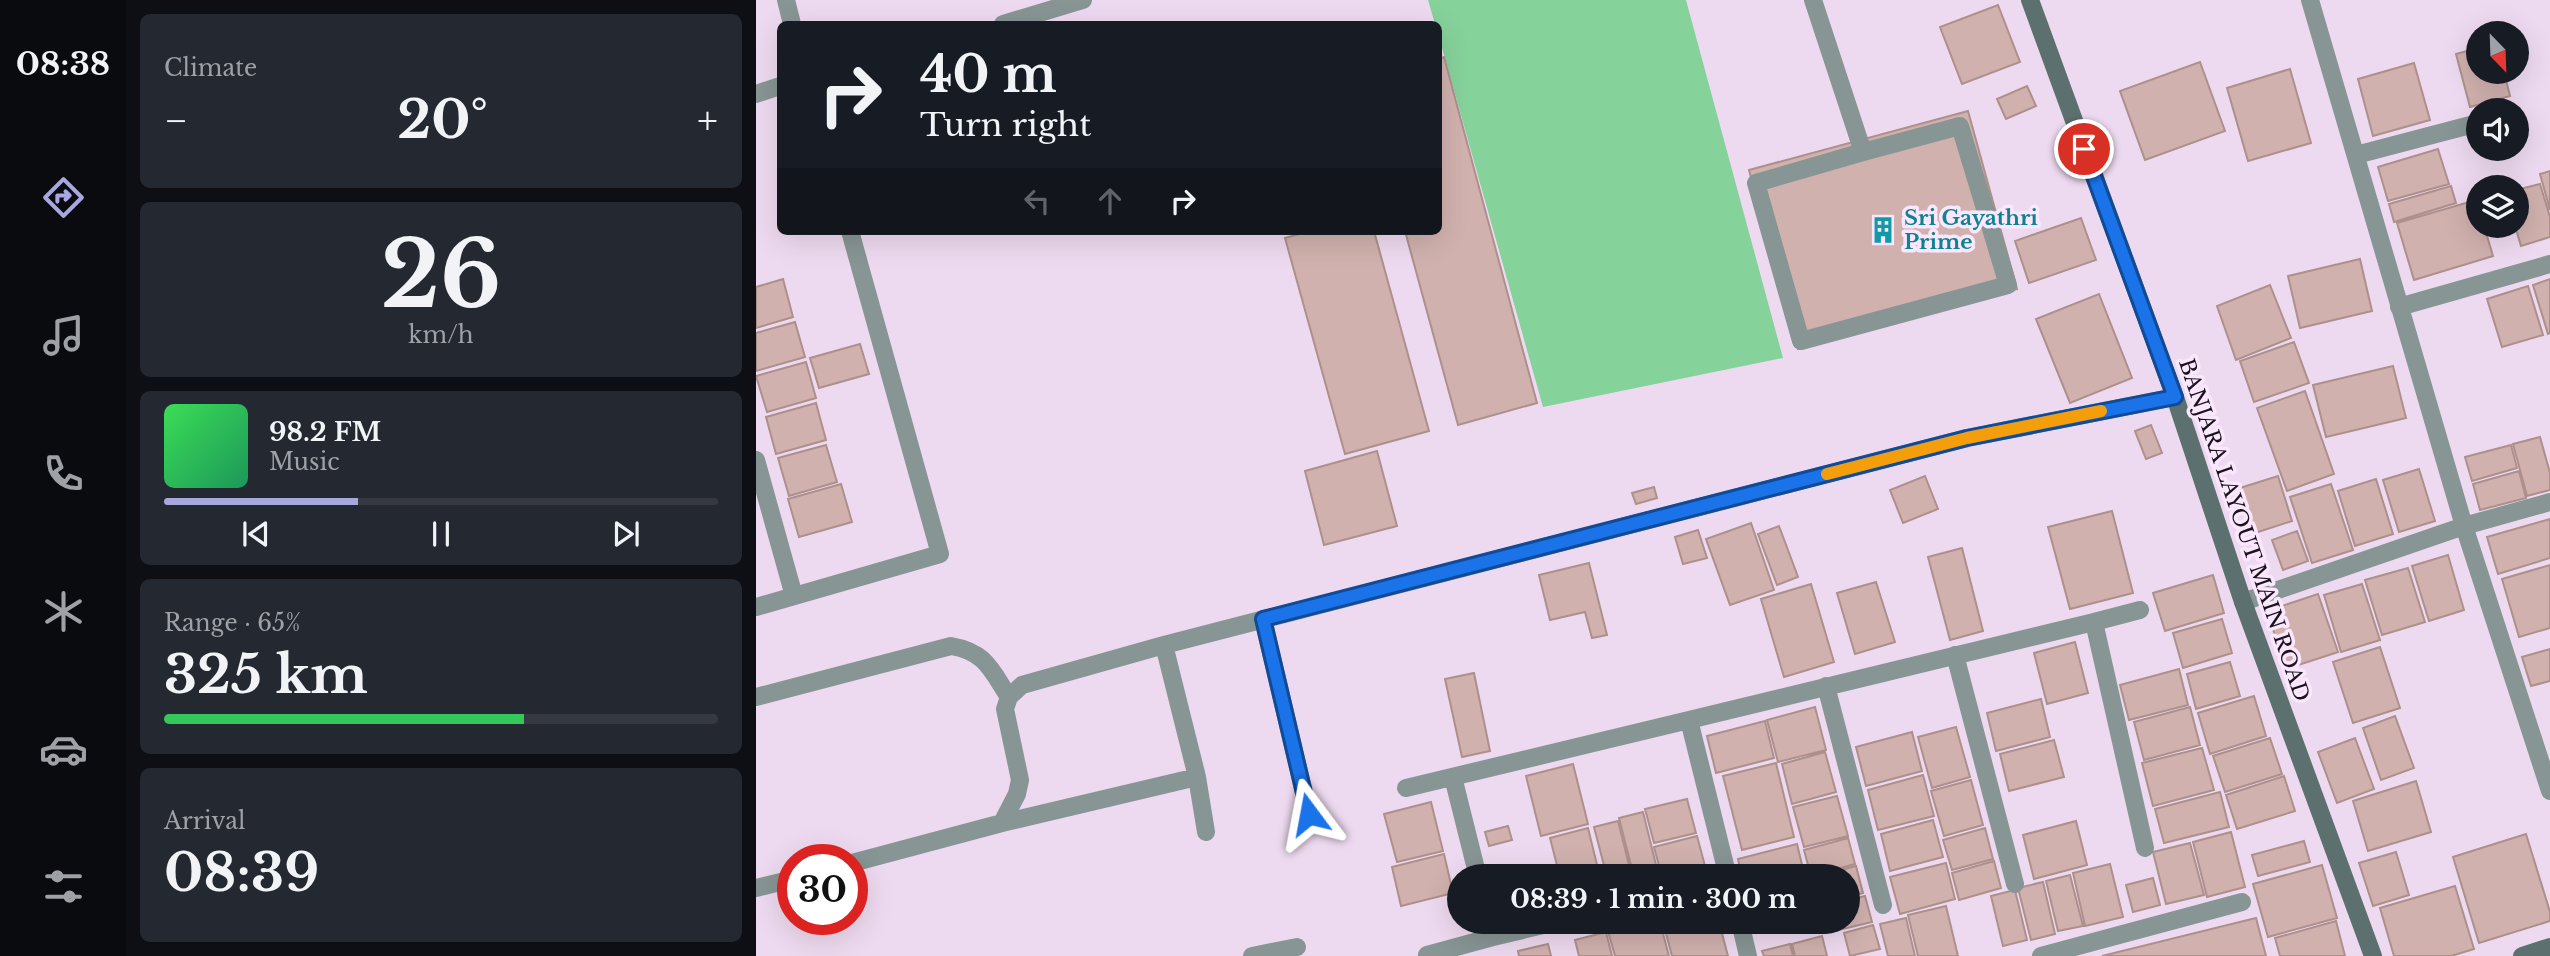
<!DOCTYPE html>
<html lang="en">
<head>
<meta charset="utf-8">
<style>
  :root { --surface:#171b24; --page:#242831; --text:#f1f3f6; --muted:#9ea1a6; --line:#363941; --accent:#a8a7df }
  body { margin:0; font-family:"Libre Baskerville",serif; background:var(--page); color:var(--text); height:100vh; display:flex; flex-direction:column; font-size:26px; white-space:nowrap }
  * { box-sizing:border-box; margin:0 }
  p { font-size:23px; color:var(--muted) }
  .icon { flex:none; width:38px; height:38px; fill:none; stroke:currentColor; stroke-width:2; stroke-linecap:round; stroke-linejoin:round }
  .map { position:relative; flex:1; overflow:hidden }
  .panel { display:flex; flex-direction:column; gap:14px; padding:14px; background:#0d0f14; width:630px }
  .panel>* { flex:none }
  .top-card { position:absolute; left:21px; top:21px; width:665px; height:214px; border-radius:10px; box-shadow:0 7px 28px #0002; background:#171b24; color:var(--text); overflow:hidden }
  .needle { width:46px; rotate:157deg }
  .tools { position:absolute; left:1710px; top:21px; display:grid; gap:14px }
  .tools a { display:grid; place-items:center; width:63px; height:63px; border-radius:50%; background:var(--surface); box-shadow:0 7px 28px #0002; font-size:35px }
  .speed { position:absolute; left:21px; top:844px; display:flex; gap:14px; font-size:35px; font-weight:700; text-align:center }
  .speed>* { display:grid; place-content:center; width:91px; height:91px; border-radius:50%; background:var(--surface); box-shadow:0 7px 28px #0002; line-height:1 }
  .speed .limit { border:10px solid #d22; background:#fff; color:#111 }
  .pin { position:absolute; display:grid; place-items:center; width:60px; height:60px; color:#fff; margin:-30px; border:4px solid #fff; border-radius:50%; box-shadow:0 2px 7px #0007 }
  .me { position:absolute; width:77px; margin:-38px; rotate:347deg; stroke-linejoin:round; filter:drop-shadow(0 0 5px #0008) }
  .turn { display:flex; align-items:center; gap:24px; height:147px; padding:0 28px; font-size:32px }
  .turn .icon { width:91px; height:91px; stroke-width:2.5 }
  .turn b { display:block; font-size:49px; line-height:60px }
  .lanes { display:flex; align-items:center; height:66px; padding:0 28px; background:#0003; justify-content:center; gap:35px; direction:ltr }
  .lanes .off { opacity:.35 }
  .big { font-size:52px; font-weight:800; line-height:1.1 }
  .panel .card { flex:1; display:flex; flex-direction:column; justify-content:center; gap:10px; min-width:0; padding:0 24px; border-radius:10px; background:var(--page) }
  .panel .dial { align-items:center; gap:0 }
  .dial b { font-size:91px; line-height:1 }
  .song { display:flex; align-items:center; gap:21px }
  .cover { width:84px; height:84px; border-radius:10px; background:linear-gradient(135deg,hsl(130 70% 55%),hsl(150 70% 35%)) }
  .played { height:7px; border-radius:4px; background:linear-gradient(90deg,var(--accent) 35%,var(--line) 35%) }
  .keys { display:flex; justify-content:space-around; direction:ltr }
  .heat { display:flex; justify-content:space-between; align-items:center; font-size:38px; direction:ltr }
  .charge { height:10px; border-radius:5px; background:linear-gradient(90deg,#34c759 65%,var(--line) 0) }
  .trip { position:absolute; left:691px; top:864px; width:413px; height:70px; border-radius:35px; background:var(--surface); box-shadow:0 7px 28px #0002; font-weight:800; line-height:70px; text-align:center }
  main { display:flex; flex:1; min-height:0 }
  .tabs { display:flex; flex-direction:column; width:126px; justify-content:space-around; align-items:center; background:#090b0e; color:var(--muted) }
  .tabs .icon { width:49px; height:49px }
  .tabs .selected { color:var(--accent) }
  .tabs b { font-size:32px; color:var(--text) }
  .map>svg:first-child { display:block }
  .green { fill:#86d29b }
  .building { fill:#d0b1ae; stroke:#ad908c; stroke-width:2 }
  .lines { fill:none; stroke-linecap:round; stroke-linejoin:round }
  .street { stroke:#879594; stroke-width:18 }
  .secondary { stroke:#5b706f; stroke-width:18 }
  .route-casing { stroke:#114b97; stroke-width:18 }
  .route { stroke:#1a73e8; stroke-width:12 }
  .slow { stroke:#f59e0b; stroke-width:12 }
  .labels { text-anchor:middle; stroke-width:7; stroke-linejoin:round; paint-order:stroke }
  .culture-label { font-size:21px; font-weight:bold; fill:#0d838f; stroke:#fbe7fd; text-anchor:start }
  .street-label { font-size:21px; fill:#1a131b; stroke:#fbe7fd }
</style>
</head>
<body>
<main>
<nav class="tabs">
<b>08:38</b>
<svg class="icon selected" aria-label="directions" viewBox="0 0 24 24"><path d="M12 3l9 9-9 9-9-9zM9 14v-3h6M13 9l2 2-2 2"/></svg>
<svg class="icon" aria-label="music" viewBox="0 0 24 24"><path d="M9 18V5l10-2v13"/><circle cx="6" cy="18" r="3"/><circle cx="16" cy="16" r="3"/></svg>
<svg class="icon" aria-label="phone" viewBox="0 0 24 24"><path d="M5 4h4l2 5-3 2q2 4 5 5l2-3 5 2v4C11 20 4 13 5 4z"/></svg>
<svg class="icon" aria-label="climate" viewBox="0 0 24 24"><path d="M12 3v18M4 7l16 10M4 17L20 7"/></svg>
<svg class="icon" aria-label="car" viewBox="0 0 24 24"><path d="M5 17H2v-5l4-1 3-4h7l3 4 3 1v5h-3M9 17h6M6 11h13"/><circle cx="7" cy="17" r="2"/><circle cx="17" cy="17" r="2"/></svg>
<svg class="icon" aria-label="filters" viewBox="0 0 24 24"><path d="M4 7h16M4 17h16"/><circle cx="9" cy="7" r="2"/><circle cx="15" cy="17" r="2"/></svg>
</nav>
<section class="panel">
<div class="card"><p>Climate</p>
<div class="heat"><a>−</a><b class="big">20°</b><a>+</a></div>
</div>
<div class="card dial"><b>26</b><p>km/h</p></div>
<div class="card">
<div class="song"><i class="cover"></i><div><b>98.2 FM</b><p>Music</p></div></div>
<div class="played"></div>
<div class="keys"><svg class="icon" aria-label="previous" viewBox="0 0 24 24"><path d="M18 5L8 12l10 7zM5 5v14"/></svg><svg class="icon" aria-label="pause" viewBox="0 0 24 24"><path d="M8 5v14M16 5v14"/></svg><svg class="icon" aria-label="next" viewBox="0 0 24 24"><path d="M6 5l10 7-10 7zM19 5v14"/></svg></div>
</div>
<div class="card"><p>Range · 65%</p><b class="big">325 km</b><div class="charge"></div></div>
<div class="card"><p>Arrival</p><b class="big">08:39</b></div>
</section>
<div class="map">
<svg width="1794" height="956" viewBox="0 0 1794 956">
  <rect width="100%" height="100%" fill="#eedaf0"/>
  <path class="green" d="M672,0H930L1027,358L787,407L683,37L682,24H679Z"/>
  <path class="building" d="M1242,5L1264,62L1206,84L1184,27Z
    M1722,48V72H1748L1754,96L1714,107L1700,54Z
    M688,57L781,403L702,425L649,231H682V59Z
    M1444,62L1469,131L1389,160L1364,91Z
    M1658,63L1674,120L1617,136L1602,79Z
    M1534,69L1555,143L1492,161L1471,88Z
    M1271,86L1280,106L1250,119L1241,99Z
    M1212,111L1261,289L1042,349L993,170Z
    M1682,149L1693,184L1632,201L1622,167Z
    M1794,171V210L1784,174Z
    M1784,184L1794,217V237L1765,246L1759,226L1760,190Z
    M1695,186L1700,203L1638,222L1633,204Z
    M1720,200L1722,226H1728L1737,256L1658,280L1641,223Z
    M1325,218L1340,260L1273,283L1259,241Z
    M554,231H618L673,431L589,454L529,238Z
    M1604,259L1616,311L1544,328L1532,276Z
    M27,279L37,317L0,328V287Z
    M1794,279V333L1792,334L1777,285Z
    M1514,285L1535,338L1480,360L1461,306Z
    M1772,286L1787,335L1746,347L1731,299Z
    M1343,294L1376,378L1314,403L1280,319Z
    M39,322L49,357L0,371V333Z
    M1538,342L1553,383L1498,402L1484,361Z
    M104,344L113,374L63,388L54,358Z
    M50,362L60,398L11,412L0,376Z
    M1637,366L1650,418L1570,437L1557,385Z
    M1549,391L1578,474L1531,491L1501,408Z
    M60,403L70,440L20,454L10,417Z
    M1395,425L1406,453L1390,459L1379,431Z
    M1784,437L1794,473V490L1771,496L1757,444Z
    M70,445L81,482L33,496L22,458Z
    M1755,445L1761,468L1716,481L1709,457Z
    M621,451L641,526L568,545L549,471Z
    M1663,469L1679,521L1643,532L1627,480Z
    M1763,471L1770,498L1724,510L1717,484Z
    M1169,476L1182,509L1147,523L1134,490Z
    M1522,476L1536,521L1499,533L1484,488Z
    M1620,479L1637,534L1599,546L1582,491Z
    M85,484L96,522L43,537L32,499Z
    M1575,484L1597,550L1556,563L1534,497Z
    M898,487L901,498L880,504L876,493Z
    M1356,511L1377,593L1314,609L1292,527Z
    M1794,519V558L1742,574L1731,537Z
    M995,523L1018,590L974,605L950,539Z
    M1023,526L1042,577L1021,585L1002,534Z
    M942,530L951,558L927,564L919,537Z
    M1541,531L1552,561L1527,570L1516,540Z
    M1206,548L1227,631L1194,640L1172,557Z
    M1692,555L1708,610L1673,621L1656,566Z
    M833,563L851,635L836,638L829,612L794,620L783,575Z
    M1794,565V628L1763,637L1746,579Z
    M1652,568L1669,622L1626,635L1609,580Z
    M1457,575L1468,613L1409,631L1397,593Z
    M1120,582L1139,642L1099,654L1081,593Z
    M1055,584L1078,662L1028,677L1005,599Z
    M1606,584L1624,640L1585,652L1568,595Z
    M1562,594L1582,652L1530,669L1511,611Z
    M1466,619L1476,653L1427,668L1417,633Z
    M1319,642L1332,693L1291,704L1278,653Z
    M1624,647L1644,708L1597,723L1577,662Z
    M1794,649V681L1775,686L1766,657Z
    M1474,662L1484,696L1440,709L1431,674Z
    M1423,669L1432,705L1373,720L1364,685Z
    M718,673L734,751L706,757L689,679Z
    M1498,696L1510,736L1454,754L1442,713Z
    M1285,699L1294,737L1240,751L1231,713Z
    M1059,707L1070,750L1022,762L1011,720Z
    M1434,707L1444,745L1388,760L1378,722Z
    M1639,716L1658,768L1625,780L1607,728Z
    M1009,721L1018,758L960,773L951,736Z
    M1200,727L1214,777L1176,788L1162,737Z
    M1156,732L1166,771L1110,786L1100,747Z
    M1514,738L1526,774L1469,792L1457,756Z
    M1599,738L1618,789L1581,803L1562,752Z
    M1298,740L1308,777L1253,791L1244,754Z
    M1446,748L1458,790L1397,806L1386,763Z
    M1069,752L1080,792L1036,804L1026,764Z
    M1020,763L1038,837L986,850L967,776Z
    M817,764L832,824L785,836L770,776Z
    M1167,775L1178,816L1122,830L1112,790Z
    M1528,776L1539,811L1481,829L1470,795Z
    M1215,780L1227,825L1188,836L1175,791Z
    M1660,781L1675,832L1612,851L1597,801Z
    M1464,792L1473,827L1408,843L1399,809Z
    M1081,796L1092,836L1048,847L1037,807Z
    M931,799L940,833L898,843L889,809Z
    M675,802L687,851L641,862L628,814Z
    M887,812L903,877H878L863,818Z
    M1177,820L1187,857L1134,871L1125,834Z
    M862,821L876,877H851L838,827Z
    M1320,821L1331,865L1278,879L1267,835Z
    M752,826L756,840L733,846L729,832Z
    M832,828L844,877H804L794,838Z
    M1229,828L1237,859L1196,870L1187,840Z
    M1475,832L1489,887L1451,897L1437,842Z
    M1770,834L1794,912V921L1723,943L1697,857Z
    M941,836L949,866L906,877L898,847Z
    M1092,838L1099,864L1055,876L1048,850Z
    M1548,841L1554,862L1502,876L1496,855Z
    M1434,843L1448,895L1410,904L1397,852Z
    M1041,844L1049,877H986L982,859Z
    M1640,852L1653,895L1617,906L1603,863Z
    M688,854L697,893L645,906L636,867Z
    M1238,861L1245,888L1203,900L1196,873Z
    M1190,863L1199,899L1144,914L1134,877Z
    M1354,864L1367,917L1329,926L1317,873Z
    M1566,865L1581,918L1512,937L1497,884Z
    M1100,866L1107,893L1092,897V877H1059Z
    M1314,875L1327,926L1302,931L1290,881Z
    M1397,878L1404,905L1377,912L1370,885Z
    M1287,882L1299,934L1275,940L1262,888Z
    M1699,886L1718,949L1695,956H1638L1624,908Z
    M1259,890L1271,940L1247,946L1235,896Z
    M1109,896L1116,922L1070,933L1067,922H1092V900Z
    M1190,906L1202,956H1162L1152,915Z
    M1150,918L1159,956H1132L1124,924Z
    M1500,918L1510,956H1346Z
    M1580,921L1589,956H1524L1519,938Z
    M884,922H904L913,956H859L852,931Z
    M907,922H963L972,956H916Z
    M1117,925L1124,949L1094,956L1088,933Z
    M850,932L856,956H823L819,940Z
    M1066,936L1071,956H1039L1036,944Z
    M792,944L795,956H763L762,951Z
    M1034,944L1037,956H1008L1006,951Z"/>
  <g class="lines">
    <path class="street" d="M30,0L36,24
      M1057,0L1107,152L1204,126L1252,285L1045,341L1000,183L1107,152
      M1554,0L1708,526L1794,791
      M247,24L327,0
      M0,94L24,86
      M1600,155L1722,123
      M1643,307L1794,264
      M0,460L38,596
      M1487,602L1708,526L1794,502
      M0,607L184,554L94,231
      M507,619L553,814
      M1338,622L1384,610
      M408,645L441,777L450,832
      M1199,655L1259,884
      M1070,686L1127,905
      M0,697L195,646C230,652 235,670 253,697
      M697,777L722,877
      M650,788L933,720
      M246,823L441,777
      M96,863L246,823L261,794L264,780L249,709L253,697L266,685L408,645L1211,438L1419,397
      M972,877L933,720L1338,622L1389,848
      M0,888L37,879
      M733,922L737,937L800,922
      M984,922L992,956
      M671,955L737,937
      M496,956L541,947
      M1285,956L1486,902"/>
    <path class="secondary" d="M1274,0L1419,397L1487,602L1617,956
      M1766,956L1794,947"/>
  </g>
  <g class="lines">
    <defs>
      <path id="route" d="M553,814L507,619L1211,438L1419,397L1328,149"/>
    </defs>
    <use href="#route" class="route-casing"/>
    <use href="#route" class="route"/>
    <path class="slow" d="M1071,474L1211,438L1345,411"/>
  </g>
  <defs>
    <symbol id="building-bare" viewBox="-9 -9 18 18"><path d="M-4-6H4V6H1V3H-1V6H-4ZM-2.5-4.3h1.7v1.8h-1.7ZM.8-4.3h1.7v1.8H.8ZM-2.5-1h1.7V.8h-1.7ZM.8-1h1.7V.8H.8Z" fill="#0f9aa8" stroke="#fbe7fd" stroke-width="2.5" paint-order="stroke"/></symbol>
  </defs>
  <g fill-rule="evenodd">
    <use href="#building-bare" x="1108" y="211" width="38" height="38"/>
  </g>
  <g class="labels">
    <g class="culture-label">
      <text x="1148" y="225">Sri Gayathri<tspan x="1148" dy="24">Prime</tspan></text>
    </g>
    <g class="street-label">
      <text transform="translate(1488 530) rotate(71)" y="7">BANJARA LAYOUT MAIN ROAD</text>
    </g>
  </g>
</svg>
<div class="tools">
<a><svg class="needle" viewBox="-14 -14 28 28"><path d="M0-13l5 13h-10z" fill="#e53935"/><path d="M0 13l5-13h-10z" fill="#9ea1a6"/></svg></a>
<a><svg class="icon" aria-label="sound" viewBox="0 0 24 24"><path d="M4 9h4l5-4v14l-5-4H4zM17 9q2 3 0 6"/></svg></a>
<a><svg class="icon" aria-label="layers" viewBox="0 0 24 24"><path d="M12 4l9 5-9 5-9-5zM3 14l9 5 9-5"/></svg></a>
</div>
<div class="speed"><div class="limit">30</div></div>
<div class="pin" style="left:1328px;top:149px;background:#d93025"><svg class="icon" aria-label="arrive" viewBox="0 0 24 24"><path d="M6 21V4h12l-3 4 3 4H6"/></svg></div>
<svg class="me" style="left:553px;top:814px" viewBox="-20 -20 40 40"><path d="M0-17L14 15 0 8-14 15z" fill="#1a73e8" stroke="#fff" stroke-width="4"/></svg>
<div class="trip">08:39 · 1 min · 300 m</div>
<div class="top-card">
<div class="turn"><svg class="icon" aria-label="right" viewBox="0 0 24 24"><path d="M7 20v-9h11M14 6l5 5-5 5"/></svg><div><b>40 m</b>Turn right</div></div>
<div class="lanes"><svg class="icon off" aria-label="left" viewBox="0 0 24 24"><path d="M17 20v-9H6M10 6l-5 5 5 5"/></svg><svg class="icon off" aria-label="ahead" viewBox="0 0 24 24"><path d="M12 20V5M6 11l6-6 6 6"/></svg><svg class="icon" aria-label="right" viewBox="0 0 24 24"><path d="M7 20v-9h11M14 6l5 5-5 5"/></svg></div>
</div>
</div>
</main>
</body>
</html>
